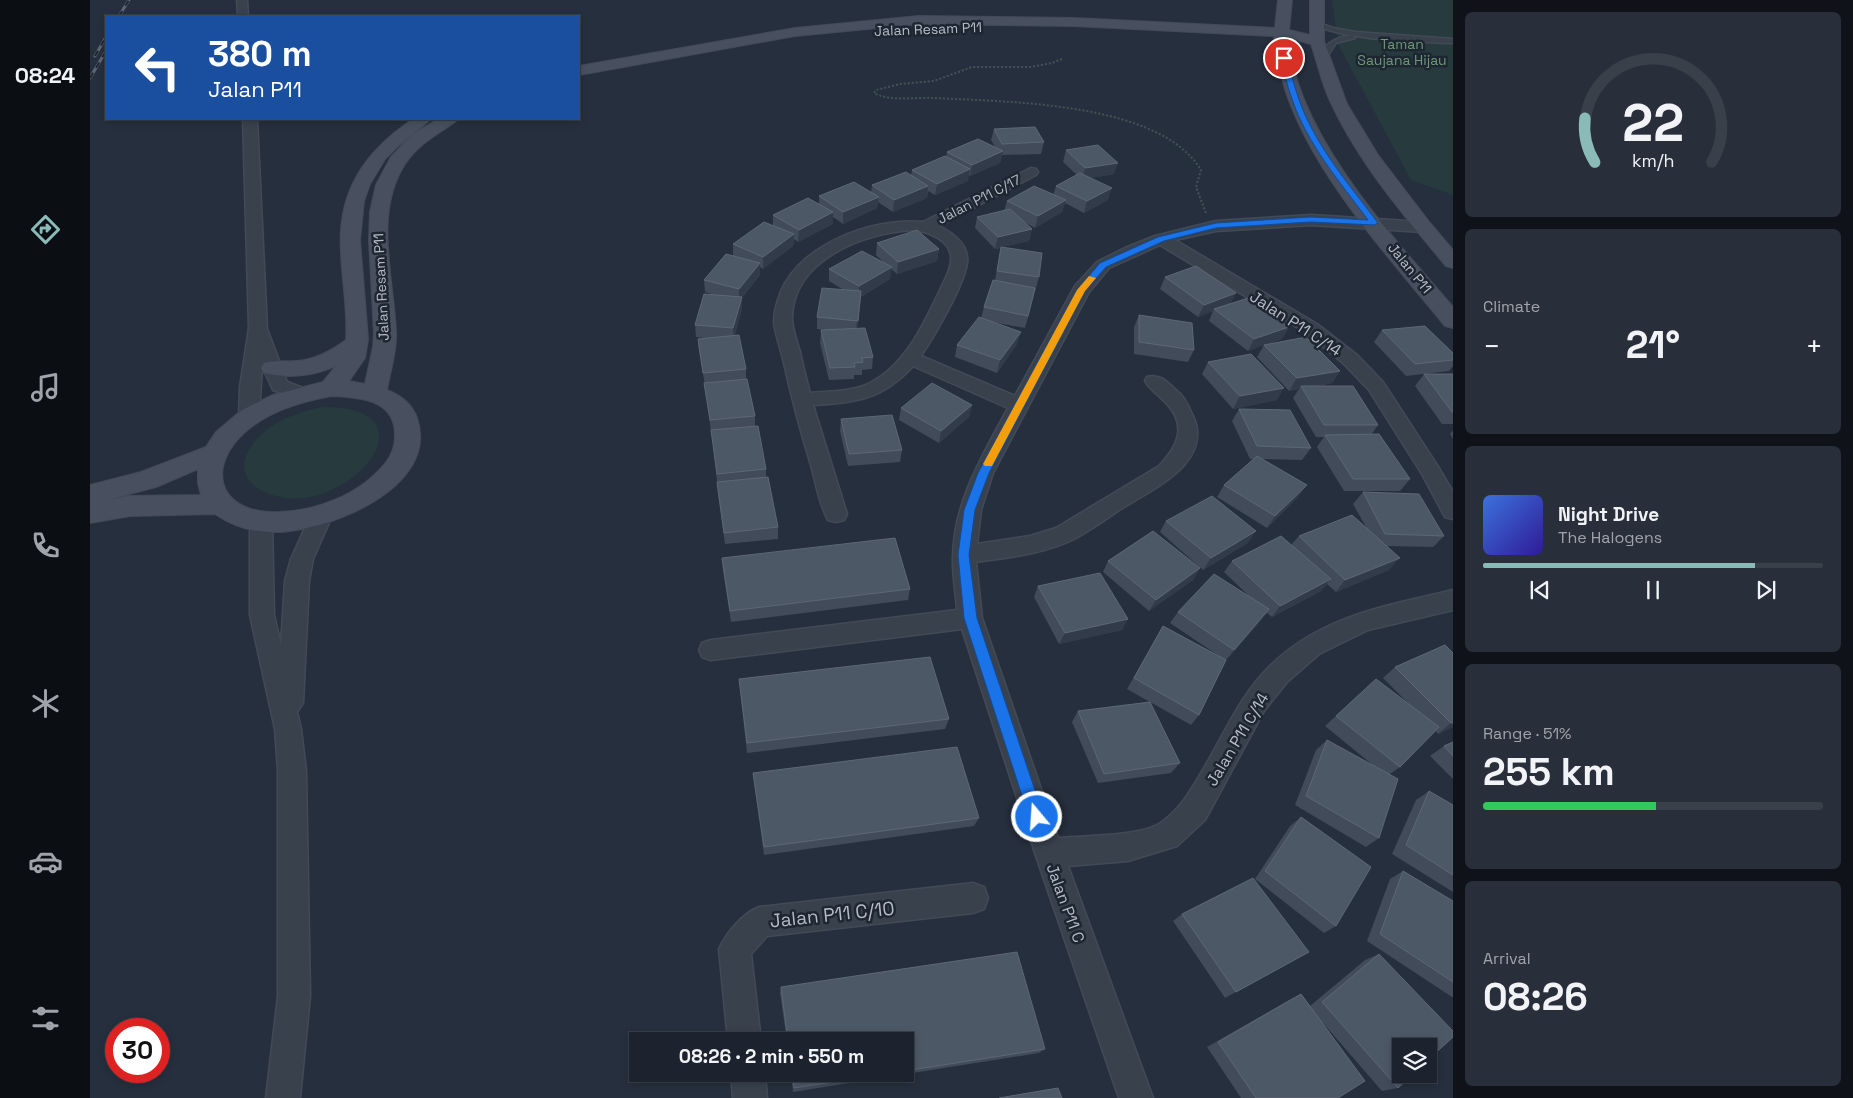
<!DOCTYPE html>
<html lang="en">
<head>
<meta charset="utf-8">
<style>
  :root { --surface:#1c232e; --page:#292f3a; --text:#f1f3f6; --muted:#a0a4aa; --line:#3a404a; --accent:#8bbbb9 }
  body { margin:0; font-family:"Space Grotesk",sans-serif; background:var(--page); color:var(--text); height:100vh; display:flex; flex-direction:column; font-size:19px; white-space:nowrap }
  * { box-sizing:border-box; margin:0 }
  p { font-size:16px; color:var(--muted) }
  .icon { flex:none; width:28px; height:28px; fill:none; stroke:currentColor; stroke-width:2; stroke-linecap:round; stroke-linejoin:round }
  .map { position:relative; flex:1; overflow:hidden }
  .panel { display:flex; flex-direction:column; gap:12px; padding:12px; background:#0f1319; width:400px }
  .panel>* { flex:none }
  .guide { position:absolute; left:15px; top:15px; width:475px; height:105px; border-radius:0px; box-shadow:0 2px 8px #0003,0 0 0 1px var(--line); background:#1a4fa0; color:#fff; overflow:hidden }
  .buttons { position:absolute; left:1302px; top:1038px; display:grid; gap:10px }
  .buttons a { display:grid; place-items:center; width:45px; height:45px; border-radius:0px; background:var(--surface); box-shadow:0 2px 8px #0003,0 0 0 1px var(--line); font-size:25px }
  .speed { position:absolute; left:15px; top:1018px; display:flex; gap:10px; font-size:25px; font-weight:700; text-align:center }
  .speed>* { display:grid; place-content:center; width:65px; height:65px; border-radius:50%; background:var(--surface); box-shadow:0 2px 8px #0003,0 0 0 1px var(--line); line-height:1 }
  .speed .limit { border:8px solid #d22; background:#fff; color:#111 }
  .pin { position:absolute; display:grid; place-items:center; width:42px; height:42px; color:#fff; margin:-21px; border:2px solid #fff; border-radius:50%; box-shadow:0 1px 5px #0007 }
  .me { position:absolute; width:55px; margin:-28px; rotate:342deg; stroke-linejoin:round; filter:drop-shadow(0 0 4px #0008) }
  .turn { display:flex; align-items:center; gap:18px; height:105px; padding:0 20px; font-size:22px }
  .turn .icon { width:65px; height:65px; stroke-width:2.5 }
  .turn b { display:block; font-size:35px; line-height:42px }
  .big { font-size:38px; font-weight:700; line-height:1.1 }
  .panel .card { flex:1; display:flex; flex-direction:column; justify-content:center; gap:8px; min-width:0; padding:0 18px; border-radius:8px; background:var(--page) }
  .panel .dial { align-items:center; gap:0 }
  .dial svg { height:130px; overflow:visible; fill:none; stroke:var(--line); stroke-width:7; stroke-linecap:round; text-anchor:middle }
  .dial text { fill:var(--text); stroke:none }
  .song { display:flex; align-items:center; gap:15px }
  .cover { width:60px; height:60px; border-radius:8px; background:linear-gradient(135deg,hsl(220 70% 55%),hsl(250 70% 35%)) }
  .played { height:5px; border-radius:2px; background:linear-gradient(90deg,var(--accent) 80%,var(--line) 80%) }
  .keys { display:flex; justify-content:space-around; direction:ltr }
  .heat { display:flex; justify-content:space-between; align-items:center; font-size:28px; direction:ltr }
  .charge { height:8px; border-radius:4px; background:linear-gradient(90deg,#34c759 51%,var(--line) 0) }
  .trip { position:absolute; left:539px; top:1032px; width:285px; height:50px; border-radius:0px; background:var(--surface); box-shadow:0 2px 8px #0003,0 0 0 1px var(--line); font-weight:700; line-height:50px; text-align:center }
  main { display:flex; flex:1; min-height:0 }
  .tab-bar { display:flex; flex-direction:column; width:90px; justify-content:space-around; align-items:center; background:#0b0e12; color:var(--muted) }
  .tab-bar .icon { width:35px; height:35px }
  .tab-bar .on { color:var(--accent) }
  .tab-bar b { font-size:22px; color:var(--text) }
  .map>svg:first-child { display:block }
  .green { fill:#273b3e }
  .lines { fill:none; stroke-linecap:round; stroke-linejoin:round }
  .lane-casing { stroke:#424a56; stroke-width:3 }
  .street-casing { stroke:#424a56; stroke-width:3 }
  .secondary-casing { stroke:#424a56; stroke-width:2 }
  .path { stroke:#405456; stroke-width:2; stroke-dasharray:2 2; stroke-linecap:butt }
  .lane { fill:#39414d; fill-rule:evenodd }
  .street { fill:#39414d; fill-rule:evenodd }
  .secondary { fill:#48505f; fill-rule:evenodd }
  .rail-casing { stroke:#5c6573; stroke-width:3 }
  .rail { stroke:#1e2632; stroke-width:2; stroke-dasharray:6; stroke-linecap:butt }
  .wall { fill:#414b5a }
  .shaded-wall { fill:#313b4a }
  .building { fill:#4d5866; stroke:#5e6775 }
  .route { fill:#1a73e8; stroke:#114b97 }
  .slow { fill:#f59e0b }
  .labels { text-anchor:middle; stroke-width:5; stroke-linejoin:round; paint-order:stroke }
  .far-street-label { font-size:14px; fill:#b5bcc8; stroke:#1e2632 }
  .far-park-label { font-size:14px; fill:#6e9778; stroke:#1e2632 }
  .street-label { font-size:16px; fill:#b5bcc8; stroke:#1e2632 }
  .near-street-label { font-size:19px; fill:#b5bcc8; stroke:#1e2632 }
</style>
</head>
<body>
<main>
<nav class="tab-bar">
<b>08:24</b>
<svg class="icon on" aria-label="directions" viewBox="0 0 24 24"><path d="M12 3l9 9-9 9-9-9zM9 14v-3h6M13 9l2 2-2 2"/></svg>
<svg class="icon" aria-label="music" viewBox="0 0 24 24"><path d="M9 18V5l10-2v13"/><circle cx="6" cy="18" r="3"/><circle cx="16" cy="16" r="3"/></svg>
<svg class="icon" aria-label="phone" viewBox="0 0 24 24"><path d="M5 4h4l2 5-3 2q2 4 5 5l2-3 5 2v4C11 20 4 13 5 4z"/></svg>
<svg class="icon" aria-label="climate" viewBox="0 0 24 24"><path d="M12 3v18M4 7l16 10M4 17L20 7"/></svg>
<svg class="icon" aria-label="car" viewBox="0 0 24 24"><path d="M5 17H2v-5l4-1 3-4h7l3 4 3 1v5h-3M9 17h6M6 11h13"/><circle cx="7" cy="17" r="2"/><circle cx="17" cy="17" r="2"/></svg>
<svg class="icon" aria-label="filters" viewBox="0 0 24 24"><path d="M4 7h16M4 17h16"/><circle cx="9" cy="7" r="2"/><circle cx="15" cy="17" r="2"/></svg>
</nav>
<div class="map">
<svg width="1363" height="1098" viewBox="0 0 1363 1098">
  <rect width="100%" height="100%" fill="#262f3d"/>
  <path class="green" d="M1242,0H1363V195L1321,180L1248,44Z
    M232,407C346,406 266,507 196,498C153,492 139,463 174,432C190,418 211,412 232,407Z"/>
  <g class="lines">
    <defs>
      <path id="lane" d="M1226,22L1243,28L1265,32L1363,39V43C1323,42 1260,40 1224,25Z
        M1263,35L1265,38L1246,43L1236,58H1232C1233,42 1248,37 1263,35Z"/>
      <path id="street" d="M147,0H157L158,16H148Z
        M153,119H167L177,329L197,382L216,389L219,393L216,397L209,399L183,390L172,366L169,416L166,421L159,423L152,421L149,416L150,387L159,328Z
        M941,168L946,169L948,172L946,175L849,226C861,232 875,241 877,256C881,275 843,338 831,356L925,396L985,286L1007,262L1035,248L1065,236L1126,221L1221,215L1333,222L1339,224L1341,227L1339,230L1333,232L1221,225L1126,231L1085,240L1227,324L1267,355L1293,382L1347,465L1363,492V519L1355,517L1332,474L1279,390L1253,363L1215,332L1070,245L1019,268L999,292L903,473L891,510L887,544L940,536L966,528L1069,466C1087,447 1098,427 1077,404C1070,396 1060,390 1055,381L1057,377C1071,373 1079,384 1089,393C1095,398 1098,405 1101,412C1127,459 1067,487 1034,507C1017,518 1000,531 982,540C953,554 918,557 886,562L892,618L968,838C993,836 1049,836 1069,824C1090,811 1102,788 1114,768C1134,734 1151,694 1180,666C1231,616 1296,606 1363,590V610L1278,630L1229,654L1197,682L1174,711L1115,820L1087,846L1038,861L978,866L1063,1098H1029L945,853L872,629L621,660L612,657L609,650L612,643L621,640L867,610C866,592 862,573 863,556C864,501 893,455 918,408L823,366C792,400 767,402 723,405L757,514L754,520L746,522L738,520C729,504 726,483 721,465C710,430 701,395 693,359C690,346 685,334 684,322C684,315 685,309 687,303C701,246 782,217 833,222ZM824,230C839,232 860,240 861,257C862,267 856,277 852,286C835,321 817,364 780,383C762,392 739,391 720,393C716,379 713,365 710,352C707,341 702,329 702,318C703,259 775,232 824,230Z
        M231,508L239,510L242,516L223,559L219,581L213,703L207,712L211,729L216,771L220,996L210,1098H176L188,996V771L185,729L160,615V521L163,515L171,513L179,515L182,521L184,615L191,645L195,581L201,559L223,510Z
        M883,883L894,887L898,898L894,909L883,913L677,936L661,954L671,1041H638L629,949C637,932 652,914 669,907Z
        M641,1074H675L677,1098H643Z"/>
      <path id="secondary" d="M1188,0H1202L1199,30L1220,35V0H1234V41L1257,104L1288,155L1340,223L1363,250V268L1356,266C1314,216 1270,164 1242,105C1232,86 1228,64 1221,44L1198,38C1207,135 1302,236 1363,307V328L1355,326C1295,252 1206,157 1188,62C1186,54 1183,44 1184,36L984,26L829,24L705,36L489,75V66L705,28L829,16L984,18L1185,28Z
        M323,119H341L308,146L295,159L280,184L274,201L270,240L278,339L275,358L259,381L275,384L283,347L284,333L279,240L280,212L286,185L301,157L322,135L348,119H367L365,122C347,134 327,145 315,164C283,213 304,279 306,333C307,352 300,371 297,390C310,395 322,404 327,418C351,488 235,533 182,532C161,532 141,525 125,514L40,516L0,523V485L51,472L116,447L126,432L152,410L183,395L233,382L246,366L247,365C225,376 198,379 174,373L171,368L174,363C185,360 195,362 206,361C225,360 241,351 256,340C258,310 252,281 251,252C247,192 274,152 323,119ZM241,396C269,397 306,399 305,436C305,445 302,454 297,461C271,495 222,514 179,512C126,509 118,465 155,432C179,411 210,402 241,396ZM108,469V483L111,495L40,496L16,500L66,487Z"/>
    </defs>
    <use href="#lane" class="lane-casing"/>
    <use href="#street" class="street-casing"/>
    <use href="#secondary" class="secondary-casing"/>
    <path class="path" d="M972,59L962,63L941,67H882L844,81L810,84L786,90L784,93C801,102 825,97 844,98C916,102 1069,101 1111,170L1106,187L1116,213"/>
    <use href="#lane" class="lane"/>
    <use href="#street" class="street"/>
    <use href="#secondary" class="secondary"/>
    <defs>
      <path id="rail" d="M29,16L39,0
        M5,56L16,37
        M0,78L16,51"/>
    </defs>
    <use href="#rail" class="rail-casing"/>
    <use href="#rail" class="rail"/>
  </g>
  <path class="wall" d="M904,129L954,142L951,154L912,155L910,163L880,176L878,175V181L845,195L838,191L837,198L803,212L788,202L787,208L753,224L743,217V224L708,242L704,239L703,246L673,269L670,267V275L652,298V309L645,335L656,369V379L665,416V427L676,469V478L688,527V539L635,544L628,494L627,482L622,432H621L615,385L609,351L608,339L615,338L606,337L605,325L625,295L615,292L614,280L643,256V244L683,226V215L729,204V196L781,192L782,185L821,175L822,170L856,157L857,152L905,147L901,140Z
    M976,150L1024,174L1001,178L1018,200L994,213L975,203L972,212L945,228L934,222L942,229L939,241L912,247L949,277L935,328L902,322L927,344L907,373L865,357L867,345L891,318L894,307L905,280L911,248L905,249L885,228L887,217L914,211L917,201L963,195L966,186L987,175L973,162Z
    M787,243L849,249L847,261L807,274L801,269L800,279L771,297L767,328L783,357L782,369L772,370V375H764V379L739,380L730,343L731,330H736L727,329V317L752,289L739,281V269L794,263L786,255Z
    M1075,277L1199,327L1192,339L1178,344L1250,371L1242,383L1227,386L1288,425L1281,435L1320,479L1310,491H1254L1227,447L1234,437H1226L1203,398L1209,389L1199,391L1167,357L1174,345L1158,351L1119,321L1123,311L1108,317L1070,289Z
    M1049,315L1104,350L1098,362L1044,354V327Z
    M1292,330L1363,353V366L1359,371L1316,376L1284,342Z
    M1118,362L1187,400L1143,409L1112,374Z
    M1334,374H1363V424H1352L1325,386Z
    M882,405L879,417L849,443L809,420L811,408Z
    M1149,409L1221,448L1212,460L1171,459L1208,497L1177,528L1127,497L1134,485L1165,459H1160L1142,421Z
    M751,419L812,450L810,462L758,466L750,431Z
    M1363,430V439L1360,434Z
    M1273,492L1354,536L1343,547L1297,546L1299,570L1246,592L1237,584L1231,591L1182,617L1177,613L1136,660L1109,715L1101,725L1060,702L1090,763L1081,773L1008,783L982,722L988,711L1060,702L1037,689L1066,638L1073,626L1129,656L1080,623L1088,612L1160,597L1134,572L1142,561L1201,545L1209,536L1276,527L1263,504Z
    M1076,521L1158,543L1113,570L1070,532Z
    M632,558L820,589L818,600L641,622L633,570Z
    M1018,561L1110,568L1103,580L1059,611L1013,572Z
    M948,586L1038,619L1032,630L969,644L944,597Z
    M1355,645L1363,727L1348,734L1346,731L1310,767L1300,774L1289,838L1276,847L1205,805L1226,750L1237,740L1284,766L1235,726L1286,679L1320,705L1293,678L1305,667Z
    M649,679L859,719L855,729L657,753Z
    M1363,742V779L1340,756L1354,746Z
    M663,773L889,818L884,826L674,855L664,782Z
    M1339,791L1363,805V892L1302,854L1326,800Z
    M1211,817L1246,926L1234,933L1165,879L1200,826Z
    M1313,871L1363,901V997H1362L1277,941L1300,879Z
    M1092,914L1219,952L1135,998L1083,921Z
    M1289,954L1308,1088L1292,1091L1233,1023L1248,1098H1151L1117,1047L1199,1000L1211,994L1220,1006L1275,960Z
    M691,987L955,1049L949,1053L703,1092L701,1074H815V1041H697L690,993Z"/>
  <path class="shaded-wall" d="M913,151L910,163L880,176L882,165Z
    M1028,163L1024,174L992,180L995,168Z
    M880,169L878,181L845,195L847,184Z
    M838,186L837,198L803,212L804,200Z
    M1022,188L1018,200L994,213L997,201Z
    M789,197L787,208L753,224V212Z
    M976,200L972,212L945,228L948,216Z
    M743,212V224L708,242L709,230Z
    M942,229L939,241L905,249L908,237Z
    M704,234L703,246L673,269V257Z
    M849,249L847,261L807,274L808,262Z
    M670,263V275L652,298V309L644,341L643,328L649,301V289Z
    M802,267L800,279L771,297L766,333L769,286Z
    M1146,293L1140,305L1124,309L1123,311L1108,317L1114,305Z
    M1199,327L1192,339L1158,351L1164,339Z
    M931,332L927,344L907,373L910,360Z
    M1250,371L1242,383L1212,388L1211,386L1209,389L1199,391L1207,378Z
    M1194,388L1187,400L1143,409L1150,396Z
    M882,405L879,417L849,443L851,431Z
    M1217,485L1208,497L1177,528L1185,516Z
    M1166,531L1158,543L1113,570L1121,558Z
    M1310,558L1299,570L1246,592L1255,580Z
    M1110,568L1103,580L1059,611L1066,600Z
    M1241,579L1231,591L1182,617L1190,606Z
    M1179,609L1171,621L1136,661L1144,650Z
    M1038,619L1032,630L969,644L975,633Z
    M1361,723H1363V727L1348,734Z"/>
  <path class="building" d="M945,127L954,142L912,144L904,129Z
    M888,139L913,151L882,165L857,152Z
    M1008,145L1028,163L995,168L976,150Z
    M855,156L880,169L847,184L822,170Z
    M816,172L838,186L804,200L782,185Z
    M990,173L1022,188L997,201L966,186Z
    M764,182L789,197L753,212L729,196Z
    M944,186L976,200L948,216L917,201Z
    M718,198L743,212L709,230L683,215Z
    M920,209L942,229L908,237L887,217Z
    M674,222L704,234L673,257L643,244Z
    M827,230L849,249L808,262L787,243Z
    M911,247L952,253L949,277L907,271Z
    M772,251L802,267L769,286L739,269Z
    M636,254L670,263L649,289L614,280Z
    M1106,266L1146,293L1114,305L1075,277Z
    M903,280L945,288L938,316L894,307Z
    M732,288L771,291L768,321L727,317Z
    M614,294L652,297L643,328L605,325Z
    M1158,298L1199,327L1164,339L1124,309Z
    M1049,315L1102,323L1104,350L1049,342Z
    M889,317L931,332L910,360L867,345Z
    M1335,326L1363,353V360L1325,364L1292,330Z
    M775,328L783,357L772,358L773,362L764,363L765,367L740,368L731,330Z
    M649,335L656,369L613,373L608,339Z
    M1216,337L1250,371L1207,378L1174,345Z
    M1161,354L1194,388L1150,396L1118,362Z
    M1334,374H1363V412H1362Z
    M657,379L665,416L620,420L614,383Z
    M842,383L882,405L851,431L811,408Z
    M1211,386H1263L1288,425H1234Z
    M1149,409L1200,410L1221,448L1167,446Z
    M802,415L812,450L759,454L751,419Z
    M668,426L676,469L627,474L621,430Z
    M1289,434L1320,479H1263L1235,435Z
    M1167,456L1217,485L1185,516L1134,485Z
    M678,477L688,527L634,533L627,482Z
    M1273,492L1329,494L1354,536L1295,534Z
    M1122,496L1166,531L1121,558L1076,521Z
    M1262,515L1310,558L1255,580L1209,536Z
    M1063,531L1110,568L1066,600L1018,561Z
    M1191,536L1241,579L1190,606L1142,561Z
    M805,538L820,589L640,611L632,558Z
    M1010,573L1038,619L975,633L948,586Z
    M1124,574L1179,609L1144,650L1088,612Z
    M1073,626L1136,660L1109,715L1044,678Z
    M1355,645L1363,653V723H1361L1305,667Z
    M840,657L859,719L657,743L649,679Z
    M1286,679L1349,727L1310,767L1246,716Z
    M1060,702L1090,763L1014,774L988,711Z
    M1237,740L1308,779L1289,838L1216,796Z
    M1363,742V756L1354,746Z
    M867,747L889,818L674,847L663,773Z
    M1339,791L1363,805V875L1316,845Z
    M1211,817L1281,867L1246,926L1175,871Z
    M1313,871L1363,901V982L1290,934Z
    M1163,878L1219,952L1146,992L1092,914Z
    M927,952L955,1049L815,1071V1041H698L691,987Z
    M1289,954L1363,1031V1037L1339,1059V1046H1311V1074H1323L1308,1088L1232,1002Z
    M1211,994L1275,1081L1248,1098H1166L1128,1042Z
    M702,1074H795L704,1088Z
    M968,1088L972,1098H909Z"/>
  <path class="route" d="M1194,56L1197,58C1203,81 1209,105 1221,127C1239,162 1265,192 1288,223L1284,225L1221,222L1126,228L1074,241L1016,267L995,291L899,473L885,510L879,555L887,618L954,817L952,822L947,824L942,822L939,817L874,618L868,555L874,510L888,473L987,290L1010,263L1068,237L1126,223L1221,217L1278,220C1250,182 1217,144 1202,99C1197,86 1194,71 1191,58Z"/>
  <path class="slow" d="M999,276L1006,278L995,291L902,466H895L893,464L987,290Z"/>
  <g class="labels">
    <g class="far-street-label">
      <text transform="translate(838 29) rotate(-2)" y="5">Jalan Resam P11</text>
      <text transform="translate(889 199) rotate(-27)" y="5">Jalan P11 C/17</text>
      <text transform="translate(1320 268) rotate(51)" y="5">Jalan P11</text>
      <text transform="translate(291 287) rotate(-93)" y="5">Jalan Resam P11</text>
    </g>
    <g class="far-park-label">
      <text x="1312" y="49">Taman<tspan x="1312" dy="16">Saujana Hijau</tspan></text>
    </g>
    <g class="street-label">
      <text transform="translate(1206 323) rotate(33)" y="6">Jalan P11 C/14</text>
      <text transform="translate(1147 739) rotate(-59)" y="6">Jalan P11 C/14</text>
      <text transform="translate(976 903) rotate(70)" y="6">Jalan P11 C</text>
    </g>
    <g class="near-street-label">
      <text transform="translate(742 914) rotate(-6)" y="7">Jalan P11 C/10</text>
    </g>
  </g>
</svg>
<div class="buttons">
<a><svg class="icon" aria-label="layers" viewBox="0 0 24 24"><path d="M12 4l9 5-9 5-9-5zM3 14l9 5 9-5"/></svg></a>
</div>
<div class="speed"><div class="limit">30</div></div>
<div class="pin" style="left:1194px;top:58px;background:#d93025"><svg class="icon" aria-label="arrive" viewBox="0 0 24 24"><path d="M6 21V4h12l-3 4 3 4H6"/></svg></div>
<svg class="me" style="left:947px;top:817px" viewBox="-20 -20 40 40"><circle r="17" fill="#1a73e8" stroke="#fff" stroke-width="3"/><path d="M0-11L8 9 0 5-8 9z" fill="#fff"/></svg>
<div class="trip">08:26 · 2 min · 550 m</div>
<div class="guide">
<div class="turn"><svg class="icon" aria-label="left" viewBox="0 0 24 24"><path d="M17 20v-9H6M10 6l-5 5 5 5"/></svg><div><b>380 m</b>Jalan P11</div></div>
</div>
</div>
<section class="panel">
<div class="card dial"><svg viewBox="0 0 100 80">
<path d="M14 69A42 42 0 1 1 86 69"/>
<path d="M14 69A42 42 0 0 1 8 42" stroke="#8bbbb9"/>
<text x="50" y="56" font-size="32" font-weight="700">22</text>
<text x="50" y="72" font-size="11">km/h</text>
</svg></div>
<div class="card"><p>Climate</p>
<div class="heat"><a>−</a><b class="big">21°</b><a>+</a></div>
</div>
<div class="card">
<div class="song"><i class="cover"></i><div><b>Night Drive</b><p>The Halogens</p></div></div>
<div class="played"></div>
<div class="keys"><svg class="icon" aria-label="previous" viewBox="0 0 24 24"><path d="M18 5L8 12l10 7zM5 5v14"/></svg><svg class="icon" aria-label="pause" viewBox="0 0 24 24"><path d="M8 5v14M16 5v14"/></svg><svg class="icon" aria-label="next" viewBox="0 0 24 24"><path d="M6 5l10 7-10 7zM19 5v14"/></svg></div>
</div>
<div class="card"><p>Range · 51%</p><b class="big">255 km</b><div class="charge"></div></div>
<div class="card"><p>Arrival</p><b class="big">08:26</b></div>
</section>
</main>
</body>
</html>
